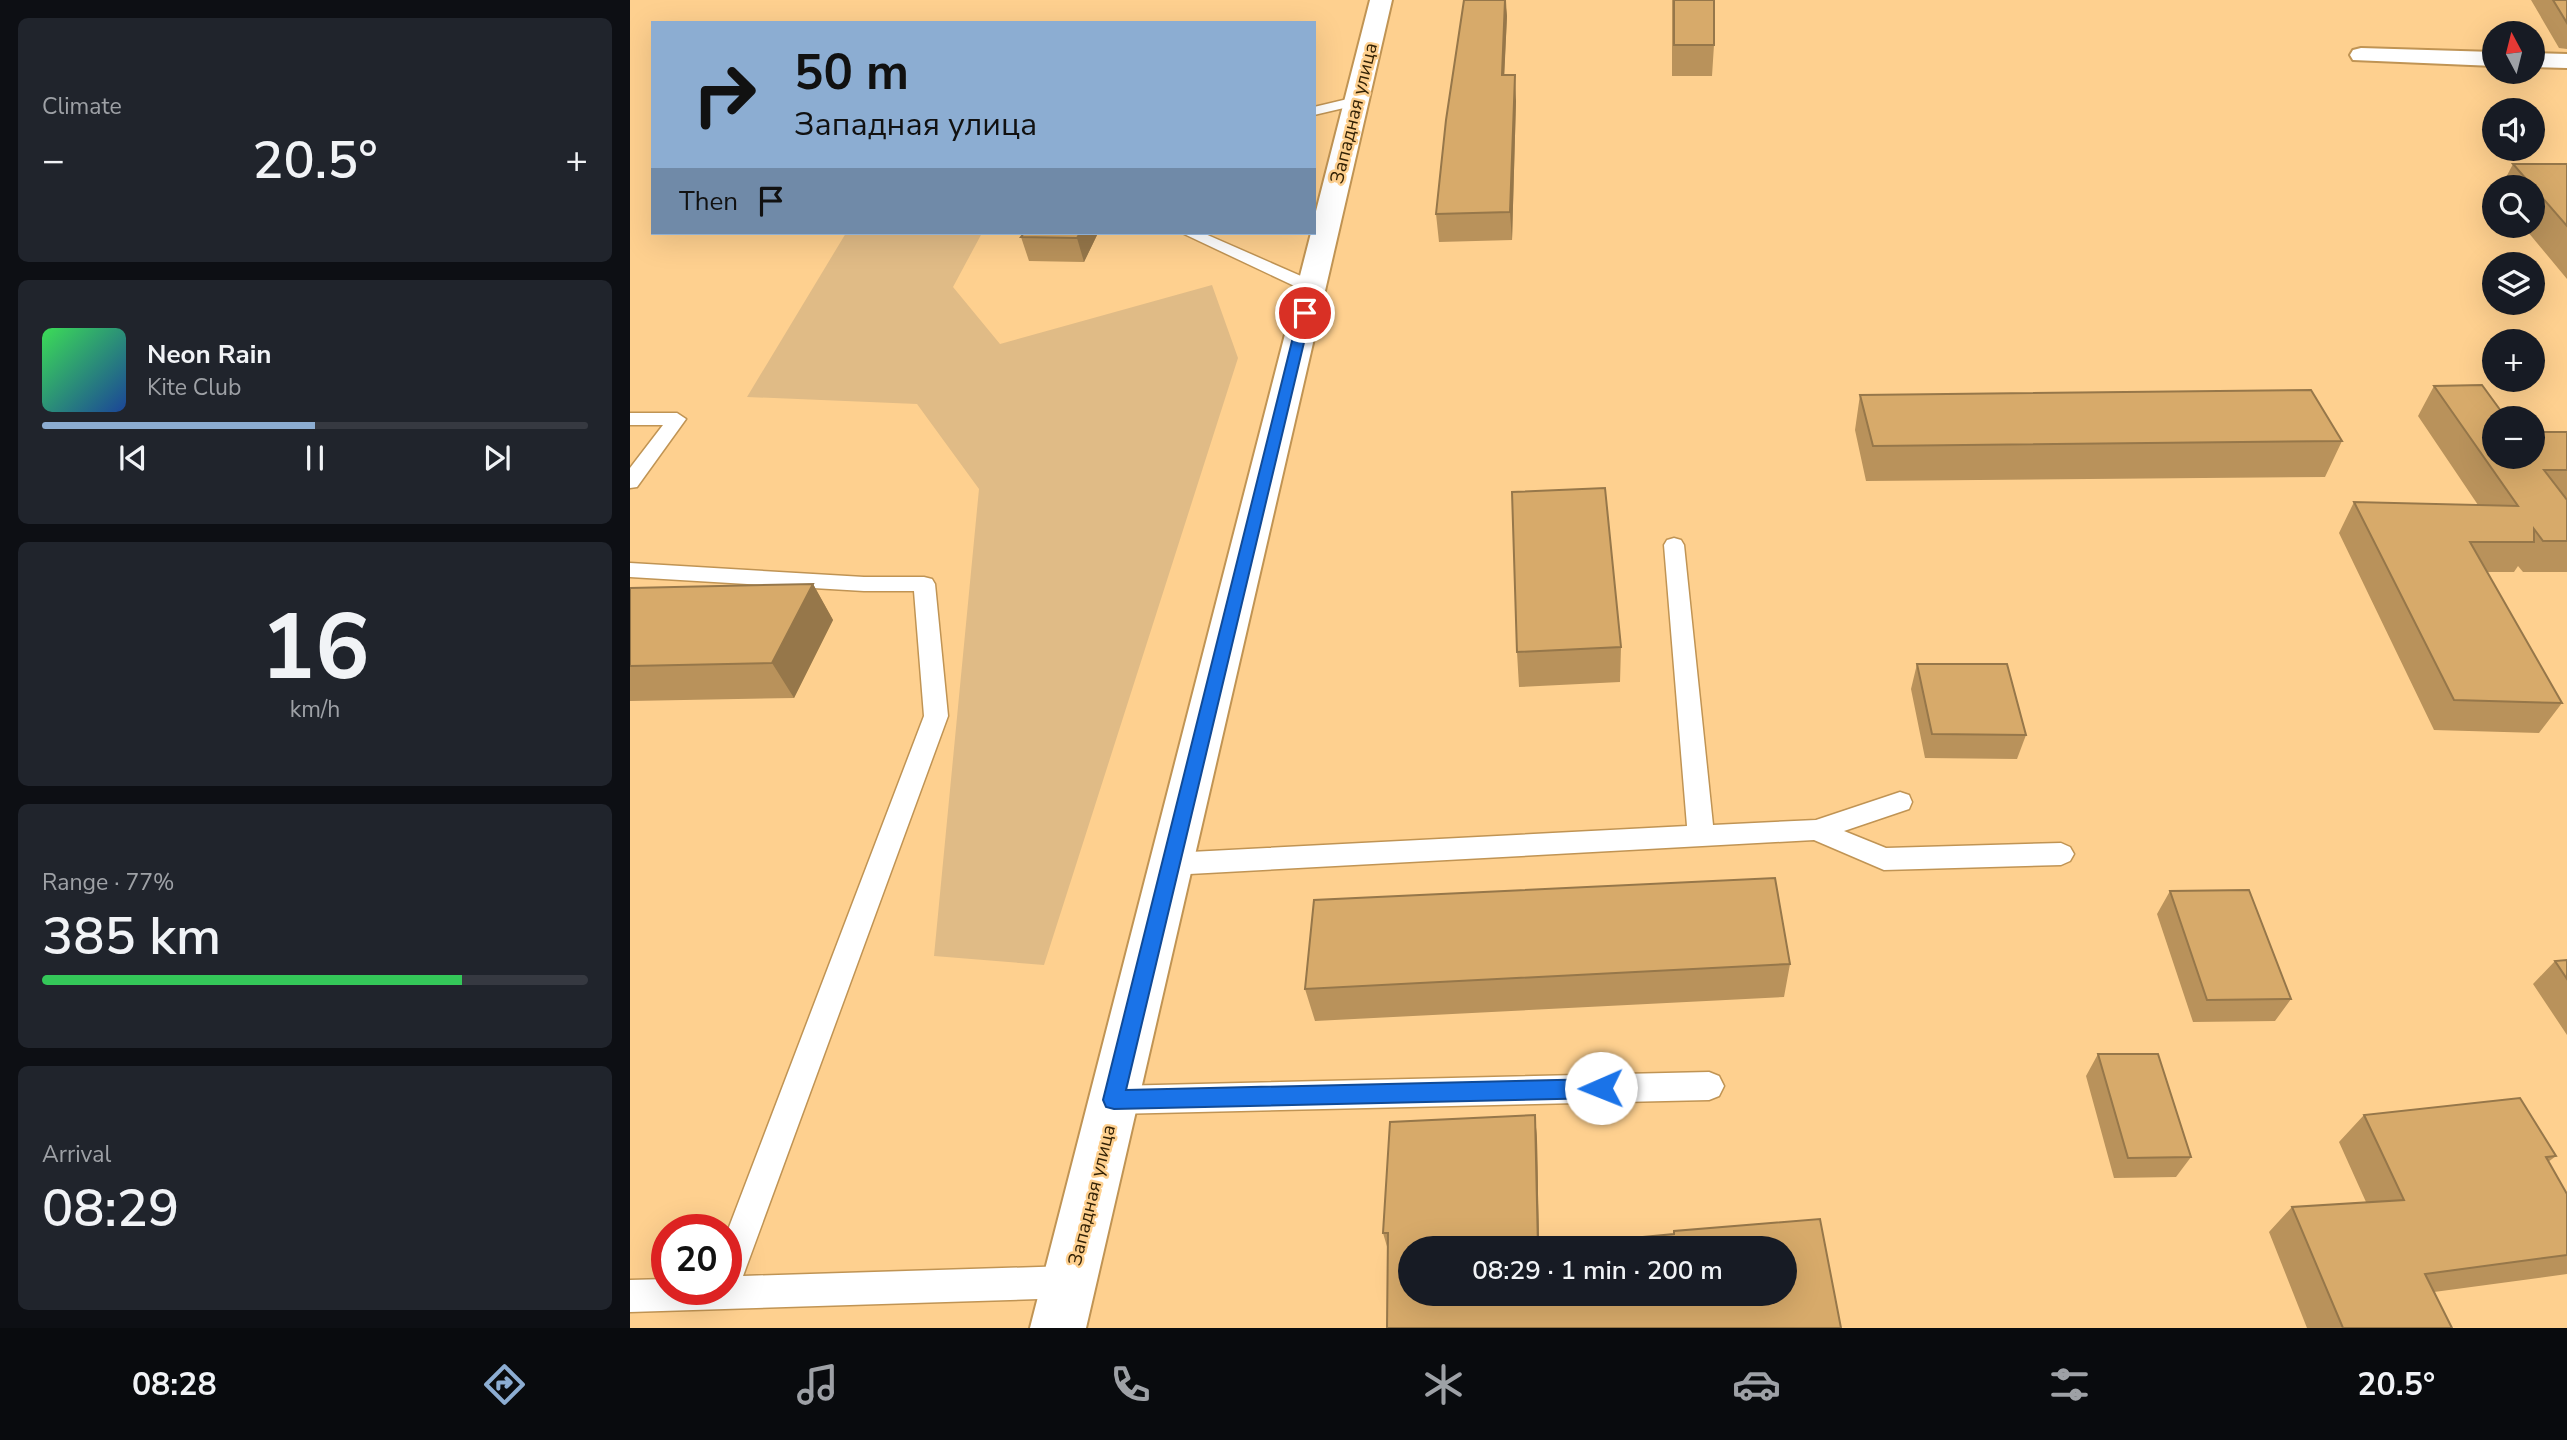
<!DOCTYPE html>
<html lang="en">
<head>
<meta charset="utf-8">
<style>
  :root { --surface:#171b24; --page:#20242c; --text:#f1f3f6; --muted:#9ea1a6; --line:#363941; --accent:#8cadd2 }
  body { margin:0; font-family:"Nunito Sans",sans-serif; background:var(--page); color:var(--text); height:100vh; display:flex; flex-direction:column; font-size:26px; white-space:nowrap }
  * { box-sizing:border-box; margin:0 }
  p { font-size:23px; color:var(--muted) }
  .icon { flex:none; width:38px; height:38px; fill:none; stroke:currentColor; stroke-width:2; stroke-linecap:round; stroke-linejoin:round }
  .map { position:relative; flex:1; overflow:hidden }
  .drawer { display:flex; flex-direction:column; gap:18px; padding:18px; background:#0d0f14; width:630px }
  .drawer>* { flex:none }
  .top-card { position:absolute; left:21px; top:21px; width:665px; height:214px; border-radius:0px; box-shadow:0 7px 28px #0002; background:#8cadd2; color:#111; overflow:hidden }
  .needle { width:46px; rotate:353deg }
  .buttons { position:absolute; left:1852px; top:21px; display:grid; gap:14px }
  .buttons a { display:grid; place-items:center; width:63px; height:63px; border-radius:50%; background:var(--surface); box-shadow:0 7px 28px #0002; font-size:35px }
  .speed { position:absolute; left:21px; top:1214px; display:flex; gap:14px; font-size:35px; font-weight:700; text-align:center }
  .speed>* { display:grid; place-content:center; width:91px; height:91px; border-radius:50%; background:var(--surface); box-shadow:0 7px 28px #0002; line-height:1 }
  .speed .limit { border:10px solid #d22; background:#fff; color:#111 }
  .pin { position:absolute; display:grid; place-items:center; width:60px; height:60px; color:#fff; margin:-30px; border:4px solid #fff; border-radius:50%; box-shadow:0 2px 7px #0007 }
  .me { position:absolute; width:77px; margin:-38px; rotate:269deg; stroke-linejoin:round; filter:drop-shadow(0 0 5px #0008) }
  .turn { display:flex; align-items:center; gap:24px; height:147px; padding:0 28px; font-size:32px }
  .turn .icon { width:91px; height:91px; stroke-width:2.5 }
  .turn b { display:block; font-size:49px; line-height:60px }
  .then { display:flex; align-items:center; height:66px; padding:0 28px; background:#0003; gap:14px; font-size:26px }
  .big { font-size:52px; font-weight:600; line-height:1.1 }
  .drawer .card { flex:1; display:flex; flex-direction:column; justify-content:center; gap:10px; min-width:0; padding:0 24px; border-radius:10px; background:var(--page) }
  .drawer .dial { align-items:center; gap:0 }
  .dial b { font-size:91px; line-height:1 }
  .song { display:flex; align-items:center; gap:21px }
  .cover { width:84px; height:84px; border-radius:10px; background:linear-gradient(135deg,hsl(130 70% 55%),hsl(220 70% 35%)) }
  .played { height:7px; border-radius:4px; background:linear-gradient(90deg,var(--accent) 50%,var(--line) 50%) }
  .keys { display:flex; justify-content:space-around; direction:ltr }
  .heat { display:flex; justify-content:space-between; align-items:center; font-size:38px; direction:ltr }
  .charge { height:10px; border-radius:5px; background:linear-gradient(90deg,#34c759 77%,var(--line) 0) }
  .trip { position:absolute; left:768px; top:1236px; width:399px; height:70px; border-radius:35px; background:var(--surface); box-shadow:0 7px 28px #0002; font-weight:600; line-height:70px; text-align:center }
  .dock { display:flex; height:112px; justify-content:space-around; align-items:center; background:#090b0e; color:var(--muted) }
  .dock .icon { width:49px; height:49px }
  .dock .on { color:var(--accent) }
  .dock b { font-size:32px; color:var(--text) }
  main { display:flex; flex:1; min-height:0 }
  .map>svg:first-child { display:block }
  .green { fill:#e0bb86 }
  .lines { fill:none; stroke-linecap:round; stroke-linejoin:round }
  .service-casing { stroke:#c09454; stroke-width:3 }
  .minor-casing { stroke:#c09454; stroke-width:4 }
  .secondary-casing { stroke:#c09454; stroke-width:4 }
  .service { fill:#fff; fill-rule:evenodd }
  .minor { fill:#fff; fill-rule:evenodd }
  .secondary { fill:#fff; fill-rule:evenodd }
  .wall { fill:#b9925b }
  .shaded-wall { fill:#96774a }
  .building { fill:#d7aa6a; stroke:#96774a; stroke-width:2; fill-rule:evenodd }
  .route { fill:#1a73e8; stroke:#114b97; stroke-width:2 }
  .labels { text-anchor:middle; stroke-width:5; stroke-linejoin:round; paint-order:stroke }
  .street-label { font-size:19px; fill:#332206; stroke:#fed08f }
</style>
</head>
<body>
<main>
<section class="drawer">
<div class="card"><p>Climate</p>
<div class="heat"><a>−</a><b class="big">20.5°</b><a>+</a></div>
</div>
<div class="card">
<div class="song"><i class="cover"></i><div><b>Neon Rain</b><p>Kite Club</p></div></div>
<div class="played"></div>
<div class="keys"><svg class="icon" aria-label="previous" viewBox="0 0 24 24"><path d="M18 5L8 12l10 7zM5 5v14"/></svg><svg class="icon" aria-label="pause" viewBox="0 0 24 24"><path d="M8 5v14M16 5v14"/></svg><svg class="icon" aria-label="next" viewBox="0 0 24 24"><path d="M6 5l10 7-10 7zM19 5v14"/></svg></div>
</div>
<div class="card dial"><b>16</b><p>km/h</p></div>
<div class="card"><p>Range · 77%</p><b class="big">385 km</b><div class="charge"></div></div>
<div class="card"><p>Arrival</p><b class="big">08:29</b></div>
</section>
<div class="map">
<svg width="1937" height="1328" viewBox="0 0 1937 1328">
  <rect width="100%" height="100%" fill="#fed08f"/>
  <path class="green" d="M216,233H352L323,287L370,344L582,285L608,358L414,965L304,956L349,489L287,404L117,397Z"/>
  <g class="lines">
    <defs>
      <path id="service" d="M726,97L733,101L731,104L684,115V107Z
        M552,233H573L687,283L689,287L687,291H675Z
        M0,413H47L56,419L7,487L0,488V468L33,425H0Z
        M1044,538L1051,540L1054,545L1083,825L1186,820L1270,792L1279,795L1282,802L1279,809L1214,831L1256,848L1431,843L1440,847L1444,854L1440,861L1431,865L1254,870L1184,840L541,875L532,872L528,864L532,856L541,853L1057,826L1034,545L1037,540Z
        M0,563L234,577H294L302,579L305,584L318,716L113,1276L439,1266L450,1271L455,1282L450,1293L439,1298L0,1312V1280L37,1279V1290H96V1235L294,716L284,591H234L0,577Z
        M1079,1072L1089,1076L1094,1086L1089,1096L1079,1100L484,1114L474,1110L469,1100L474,1090L484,1086Z"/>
      <path id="minor" d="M1731,48L1864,52V66L1723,60L1720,55L1723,50Z
        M1902,53L1937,54V68L1902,67Z"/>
      <path id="secondary" d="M740,0H762L456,1328H400L681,233H684V219Z"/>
    </defs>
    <use href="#service" class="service-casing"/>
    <use href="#minor" class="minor-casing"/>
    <use href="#secondary" class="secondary-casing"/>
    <use href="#service" class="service"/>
    <use href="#minor" class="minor"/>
    <use href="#secondary" class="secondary"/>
  </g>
  <path class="wall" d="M834,0H876L877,16L874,75L886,101L882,240L809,242L806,214Z
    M1042,0H1084V45L1082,76H1042Z
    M1901,0H1937V49L1929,48Z
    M1883,164H1937V279L1893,226H1902V187H1871Z
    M394,233H468L454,262L399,261L391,237Z
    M1804,386L1864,457L1937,432V572H1893L1888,566L1884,572H1857L1932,703L1909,733L1804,730L1709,533L1724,502L1848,505L1788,416Z
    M1230,395L1712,441L1695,477L1236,481L1225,430Z
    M183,584L203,620L164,698L0,701V588Z
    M991,647L990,682L889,687L887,652Z
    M1287,664L1396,735L1387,759L1295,758L1281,689Z
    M1540,891L1661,999L1645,1021L1563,1022L1527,914Z
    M1937,960V1035L1903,984L1925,961Z
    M1160,964L1154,997L685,1021L675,989Z
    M1468,1054L1561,1157L1546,1177L1484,1178L1456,1076Z
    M905,1115L907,1140L909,1247L1211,1328L758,1250L753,1233Z
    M1734,1115L1926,1156L1918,1162L1937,1194V1274L1804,1292L1822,1328H1677L1639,1232L1662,1207L1736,1202L1709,1142Z"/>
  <path class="shaded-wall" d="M875,0L877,16L873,102L872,75Z
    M885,75L886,101L882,240L880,212Z
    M450,233H468L454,262L447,238Z
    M183,584L203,620L164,698L142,663Z
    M905,1115L907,1140L909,1248H908Z"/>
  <path class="building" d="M834,0H875L872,75H885L880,212L806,214L816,120Z
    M1044,0H1084V45H1044Z
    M1923,0H1937V23Z
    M1883,164H1937V226Z
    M394,233H450L447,238L391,237Z
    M1852,385L1876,418H1864V457H1902V432H1937V470H1914L1937,500V541H1913L1904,529V542H1840L1932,703L1824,700L1724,502L1888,506L1804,386Z
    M1681,390L1712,441L1243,446L1230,395Z
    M975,488L991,647L887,652L882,492Z
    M183,584L142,663L0,666V588Z
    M1287,664H1377L1396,735L1302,734Z
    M1145,878L1160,964L675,989L684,900Z
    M1619,890L1661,999L1577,1000L1540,891Z
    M1937,960V979L1925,961Z
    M1468,1054H1528L1561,1157L1498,1158Z
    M1890,1098L1926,1156L1916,1157L1937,1194V1255L1795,1274L1822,1328H1713L1662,1207L1774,1200L1734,1115Z
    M905,1115L908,1247L1044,1234V1231L1190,1219L1211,1328H757L758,1233H753L760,1122ZM780,1248H1155V1293H780Z"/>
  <path class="route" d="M675,310L681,313L496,1090L971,1079L978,1082L981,1088L978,1095L971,1098L484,1109L476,1107L473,1100L669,313Z"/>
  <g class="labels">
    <g class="street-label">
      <text transform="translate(723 113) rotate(-76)" y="7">Западная улица</text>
      <text transform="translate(461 1195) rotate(-76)" y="7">Западная улица</text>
    </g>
  </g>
</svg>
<div class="buttons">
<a><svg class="needle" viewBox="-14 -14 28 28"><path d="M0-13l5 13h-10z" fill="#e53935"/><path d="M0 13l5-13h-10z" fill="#9ea1a6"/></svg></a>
<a><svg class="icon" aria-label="sound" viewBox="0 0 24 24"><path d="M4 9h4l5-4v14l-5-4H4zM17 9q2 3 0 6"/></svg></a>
<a><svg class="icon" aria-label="search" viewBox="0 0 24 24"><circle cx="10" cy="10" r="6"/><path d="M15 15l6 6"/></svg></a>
<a><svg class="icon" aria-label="layers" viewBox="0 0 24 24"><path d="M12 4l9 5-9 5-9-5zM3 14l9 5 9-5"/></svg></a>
<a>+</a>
<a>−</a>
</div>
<div class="speed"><div class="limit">20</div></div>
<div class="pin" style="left:675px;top:313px;background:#d93025"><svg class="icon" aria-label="arrive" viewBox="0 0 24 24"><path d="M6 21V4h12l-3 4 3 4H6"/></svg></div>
<svg class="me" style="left:971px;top:1088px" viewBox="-20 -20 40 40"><circle r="19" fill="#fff"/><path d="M0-13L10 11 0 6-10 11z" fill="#1a73e8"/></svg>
<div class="trip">08:29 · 1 min · 200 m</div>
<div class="top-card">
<div class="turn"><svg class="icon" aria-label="right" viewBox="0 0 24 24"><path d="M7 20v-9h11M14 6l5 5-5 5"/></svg><div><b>50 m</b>Западная улица</div></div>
<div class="then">Then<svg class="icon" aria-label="arrive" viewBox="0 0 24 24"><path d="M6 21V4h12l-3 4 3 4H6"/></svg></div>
</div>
</div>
</main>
<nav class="dock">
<b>08:28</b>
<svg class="icon on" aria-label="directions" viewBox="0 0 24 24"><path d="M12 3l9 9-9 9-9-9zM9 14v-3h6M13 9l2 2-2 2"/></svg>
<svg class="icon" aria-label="music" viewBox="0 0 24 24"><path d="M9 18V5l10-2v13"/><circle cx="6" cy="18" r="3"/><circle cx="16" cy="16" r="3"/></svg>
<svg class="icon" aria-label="phone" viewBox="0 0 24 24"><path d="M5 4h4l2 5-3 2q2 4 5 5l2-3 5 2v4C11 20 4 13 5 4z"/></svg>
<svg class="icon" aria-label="climate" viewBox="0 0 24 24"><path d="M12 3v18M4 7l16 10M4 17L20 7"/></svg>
<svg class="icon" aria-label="car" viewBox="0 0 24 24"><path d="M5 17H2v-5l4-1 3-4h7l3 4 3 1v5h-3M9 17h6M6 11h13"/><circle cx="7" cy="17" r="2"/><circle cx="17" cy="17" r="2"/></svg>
<svg class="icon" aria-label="filters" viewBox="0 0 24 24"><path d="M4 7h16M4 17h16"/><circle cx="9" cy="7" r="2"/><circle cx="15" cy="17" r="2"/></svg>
<b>20.5°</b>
</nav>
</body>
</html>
